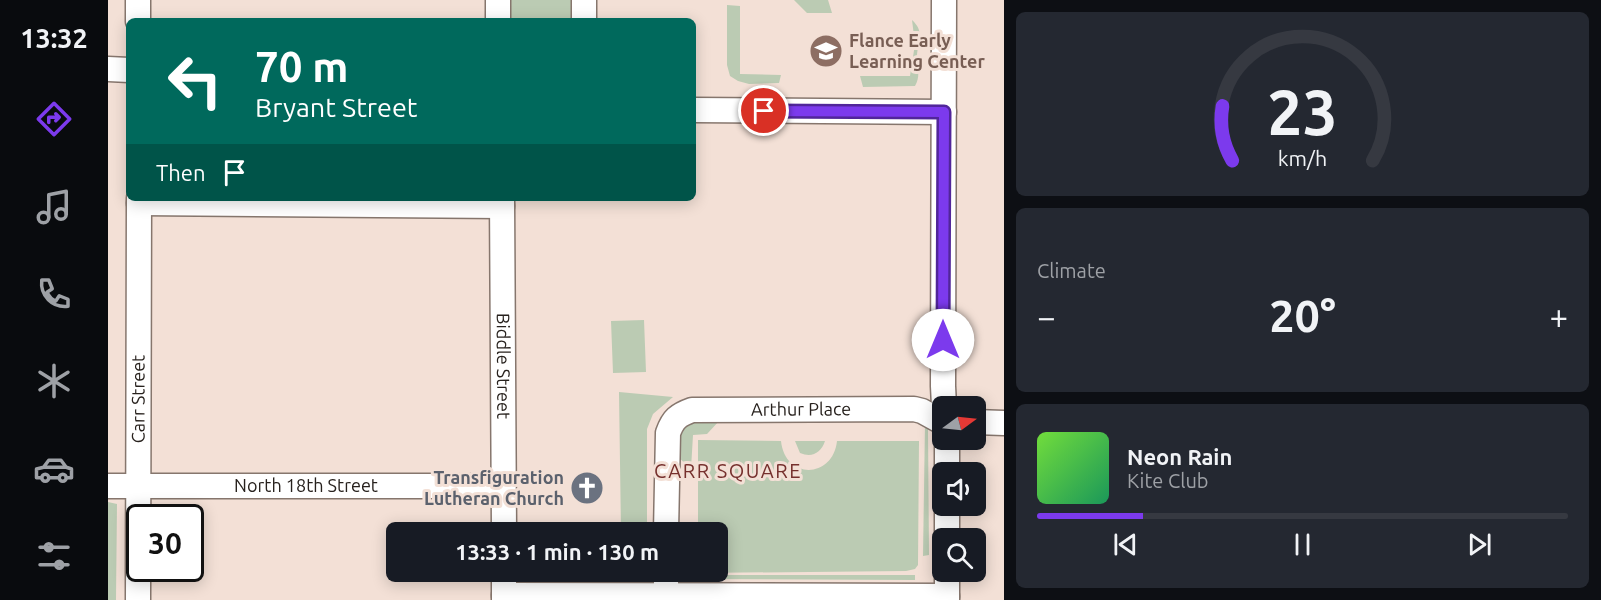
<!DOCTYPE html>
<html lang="en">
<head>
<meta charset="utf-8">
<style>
  :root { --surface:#171b24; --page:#242831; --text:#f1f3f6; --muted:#9ea1a6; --line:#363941; --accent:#7c3aed }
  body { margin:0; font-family:Ubuntu,sans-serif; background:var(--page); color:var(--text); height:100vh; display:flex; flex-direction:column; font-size:22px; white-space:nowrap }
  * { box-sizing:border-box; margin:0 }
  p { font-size:20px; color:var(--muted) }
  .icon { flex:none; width:33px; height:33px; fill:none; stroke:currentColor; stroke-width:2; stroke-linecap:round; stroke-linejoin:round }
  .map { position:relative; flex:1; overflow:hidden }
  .sheet { display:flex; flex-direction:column; gap:12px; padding:12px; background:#0d0f14; width:597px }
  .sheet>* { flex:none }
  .banner { position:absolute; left:18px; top:18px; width:570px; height:183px; border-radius:9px; box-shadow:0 3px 15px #0003; background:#00695c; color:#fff; overflow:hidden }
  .needle { width:39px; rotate:75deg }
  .controls { position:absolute; left:824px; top:396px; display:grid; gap:12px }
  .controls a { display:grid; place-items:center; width:54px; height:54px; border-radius:9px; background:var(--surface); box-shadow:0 3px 15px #0003; font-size:30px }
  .speed { position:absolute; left:18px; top:504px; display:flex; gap:12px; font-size:30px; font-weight:700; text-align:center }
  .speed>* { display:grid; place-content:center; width:78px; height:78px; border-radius:50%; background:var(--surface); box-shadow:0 3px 15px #0003; line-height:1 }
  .speed .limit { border:3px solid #111; border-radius:9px; background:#fff; color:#111 }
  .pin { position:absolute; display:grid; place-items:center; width:51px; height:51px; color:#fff; margin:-26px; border:3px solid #fff; border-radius:50%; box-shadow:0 2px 6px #0007 }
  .me { position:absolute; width:66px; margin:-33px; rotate:0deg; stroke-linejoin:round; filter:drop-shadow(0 0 4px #0008) }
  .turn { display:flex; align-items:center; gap:21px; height:126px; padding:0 30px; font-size:27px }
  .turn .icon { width:78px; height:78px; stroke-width:2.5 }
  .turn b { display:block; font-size:42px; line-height:51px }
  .then { display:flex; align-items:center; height:57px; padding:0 30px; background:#0003; gap:12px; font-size:22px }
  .big { font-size:45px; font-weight:700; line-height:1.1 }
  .sheet .tile { flex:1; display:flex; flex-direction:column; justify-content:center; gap:9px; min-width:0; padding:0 21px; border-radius:9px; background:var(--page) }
  .sheet .dial { align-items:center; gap:0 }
  .dial svg { height:156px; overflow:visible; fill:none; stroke:var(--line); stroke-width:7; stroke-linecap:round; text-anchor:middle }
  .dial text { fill:var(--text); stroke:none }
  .song { display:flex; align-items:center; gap:18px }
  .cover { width:72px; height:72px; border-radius:9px; background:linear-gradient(135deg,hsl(100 70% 55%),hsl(150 70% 35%)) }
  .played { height:6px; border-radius:3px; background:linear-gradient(90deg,var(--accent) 20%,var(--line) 20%) }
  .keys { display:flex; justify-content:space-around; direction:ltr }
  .heat { display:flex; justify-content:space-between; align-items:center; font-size:33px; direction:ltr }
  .trip { position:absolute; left:278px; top:522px; width:342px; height:60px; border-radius:9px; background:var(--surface); box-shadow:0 3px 15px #0003; font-weight:700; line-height:60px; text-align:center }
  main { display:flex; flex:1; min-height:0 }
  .menu { display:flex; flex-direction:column; width:108px; justify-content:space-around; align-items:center; background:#090b0e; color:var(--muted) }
  .menu .icon { width:42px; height:42px }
  .menu .active { color:var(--accent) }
  .menu b { font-size:27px; color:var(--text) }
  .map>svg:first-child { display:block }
  .green { fill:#bbcbb3 }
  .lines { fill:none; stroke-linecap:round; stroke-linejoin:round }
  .minor-casing { stroke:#86766d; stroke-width:27 }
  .minor { stroke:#fff; stroke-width:24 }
  .route-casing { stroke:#51269a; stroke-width:15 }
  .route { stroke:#7c3aed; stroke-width:10 }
  .labels { text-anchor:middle; stroke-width:6; stroke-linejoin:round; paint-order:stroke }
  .education-label { font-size:18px; font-weight:bold; fill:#785e54; stroke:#f3e0d6; text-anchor:start }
  .street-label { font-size:18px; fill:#27211d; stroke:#f3e0d6 }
  .worship-label { font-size:18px; font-weight:bold; fill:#5b616d; stroke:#f3e0d6; text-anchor:end }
  .neighbourhood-label { font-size:20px; letter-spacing:1.5px; fill:#76302d; stroke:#f3e0d6 }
</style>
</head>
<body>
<main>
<nav class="menu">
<b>13:32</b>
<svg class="icon active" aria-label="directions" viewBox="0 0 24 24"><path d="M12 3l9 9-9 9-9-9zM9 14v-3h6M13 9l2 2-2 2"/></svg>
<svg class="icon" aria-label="music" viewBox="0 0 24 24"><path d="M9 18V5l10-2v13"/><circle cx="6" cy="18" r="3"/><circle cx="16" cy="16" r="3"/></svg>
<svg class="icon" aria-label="phone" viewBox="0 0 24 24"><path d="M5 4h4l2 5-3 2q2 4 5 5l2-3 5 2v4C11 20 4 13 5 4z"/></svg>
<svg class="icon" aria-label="climate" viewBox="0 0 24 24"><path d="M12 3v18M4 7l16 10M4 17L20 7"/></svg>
<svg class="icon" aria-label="car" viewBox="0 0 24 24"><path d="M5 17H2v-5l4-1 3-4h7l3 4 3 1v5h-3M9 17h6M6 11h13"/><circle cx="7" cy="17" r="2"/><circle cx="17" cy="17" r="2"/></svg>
<svg class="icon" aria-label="filters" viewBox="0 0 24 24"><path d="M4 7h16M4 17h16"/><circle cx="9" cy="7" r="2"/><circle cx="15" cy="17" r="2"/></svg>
</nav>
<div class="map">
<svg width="896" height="600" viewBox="0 0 896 600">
  <rect width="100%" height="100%" fill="#f3e0d6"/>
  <path class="green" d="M398,0H467V21H398Z
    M686,0H720L724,13H699Z
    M619,5L632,6V74L673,75L671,83L641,84L630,81L622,76L619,65Z
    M804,20C818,33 809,42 809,57C809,68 813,75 807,86L755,87L752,76H802L807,44Z
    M536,320L538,372L505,373L503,321Z
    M511,392L565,397L545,414L539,429V532H513Z
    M588,420H612L599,434L585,435L583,469L568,455V444L577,423Z
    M817,423L820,429L821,555L815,556Z
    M590,440L673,441C677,480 725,479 729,441H811L810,565L807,569L798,571L590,573L609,572V532H590Z
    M687,441H717C713,453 704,458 692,453Z
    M0,502L9,504L8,600H0Z
    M590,575H807V580L586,579Z"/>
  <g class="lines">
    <defs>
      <g id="minor">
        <path d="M476,0V21"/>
        <path d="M836,0L835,386L836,406"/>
        <path d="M30,21V0"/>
        <path d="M390,21V0"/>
        <path d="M0,69L21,70"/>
        <path d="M585,110L836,112"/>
        <path id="s1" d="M394,198L396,532"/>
        <path d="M31,203L394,206"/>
        <path d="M867,422L896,423"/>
        <path d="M839,440V472"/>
        <path id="s2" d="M0,486H395"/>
        <path id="s3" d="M558,532L560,433C565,419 570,415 584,410L806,409L814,411L834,422"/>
        <path d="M839,538V506"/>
        <path d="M396,572V600"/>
        <path d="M839,572V600"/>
        <path d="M396,595L839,596"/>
        <path d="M558,595V572"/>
        <path id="s4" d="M30,600L31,198"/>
      </g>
    </defs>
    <use href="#minor" class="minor-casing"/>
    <use href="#minor" class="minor"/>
  </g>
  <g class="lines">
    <defs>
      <path id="route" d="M656,111L836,112L835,340"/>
    </defs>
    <use href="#route" class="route-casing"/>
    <use href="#route" class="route"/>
  </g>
  <defs>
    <symbol id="school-disc" viewBox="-11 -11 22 22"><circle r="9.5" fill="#8d6e63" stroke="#f3e0d6"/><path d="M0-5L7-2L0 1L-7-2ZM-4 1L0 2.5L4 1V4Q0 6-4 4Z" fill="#fff"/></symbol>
    <symbol id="church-disc" viewBox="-11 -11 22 22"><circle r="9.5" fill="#6b7280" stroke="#f3e0d6"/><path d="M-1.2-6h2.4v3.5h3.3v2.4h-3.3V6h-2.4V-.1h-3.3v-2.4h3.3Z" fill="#fff"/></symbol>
  </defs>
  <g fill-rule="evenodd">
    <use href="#school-disc" x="699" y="32" width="38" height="38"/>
    <use href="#church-disc" x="460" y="469" width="38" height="38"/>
  </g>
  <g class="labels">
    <g class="education-label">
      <text x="741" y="47">Flance Early<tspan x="741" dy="21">Learning Center</tspan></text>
    </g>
    <g class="street-label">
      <text dy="6" stroke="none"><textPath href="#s1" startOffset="168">Biddle Street</textPath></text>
      <text dy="6" stroke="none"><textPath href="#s4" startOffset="201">Carr Street</textPath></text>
      <text dy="6" stroke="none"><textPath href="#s3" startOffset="243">Arthur Place</textPath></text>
      <text dy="6" stroke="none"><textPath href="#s2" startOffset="198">North 18th Street</textPath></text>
    </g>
    <g class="worship-label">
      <text x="456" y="484">Transfiguration<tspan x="456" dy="21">Lutheran Church</tspan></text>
    </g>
    <g class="neighbourhood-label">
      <text x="620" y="478">CARR SQUARE</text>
    </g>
  </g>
</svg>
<div class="controls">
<a><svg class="needle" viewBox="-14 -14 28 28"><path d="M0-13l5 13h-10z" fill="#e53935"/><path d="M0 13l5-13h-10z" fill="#9ea1a6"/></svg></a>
<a><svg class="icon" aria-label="sound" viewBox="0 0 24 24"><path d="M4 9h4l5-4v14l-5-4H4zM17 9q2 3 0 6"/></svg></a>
<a><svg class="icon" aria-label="search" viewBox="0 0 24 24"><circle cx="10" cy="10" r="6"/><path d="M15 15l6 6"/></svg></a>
</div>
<div class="speed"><div class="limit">30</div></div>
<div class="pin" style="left:656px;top:111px;background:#d93025"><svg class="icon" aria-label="arrive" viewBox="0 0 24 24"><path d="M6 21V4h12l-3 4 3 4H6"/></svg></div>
<svg class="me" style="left:835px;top:340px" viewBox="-20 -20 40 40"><circle r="19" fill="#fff"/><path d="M0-13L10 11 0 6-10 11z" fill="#7c3aed"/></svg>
<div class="trip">13:33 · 1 min · 130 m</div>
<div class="banner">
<div class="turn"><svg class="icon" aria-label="left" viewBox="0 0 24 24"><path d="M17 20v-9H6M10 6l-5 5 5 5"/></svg><div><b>70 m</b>Bryant Street</div></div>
<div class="then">Then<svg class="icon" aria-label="arrive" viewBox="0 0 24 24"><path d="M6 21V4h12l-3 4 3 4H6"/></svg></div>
</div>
</div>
<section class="sheet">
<div class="tile dial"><svg viewBox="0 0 100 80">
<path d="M14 69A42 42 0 1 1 86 69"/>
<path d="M14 69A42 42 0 0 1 9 41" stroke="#7c3aed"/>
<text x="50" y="56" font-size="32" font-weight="700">23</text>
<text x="50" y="72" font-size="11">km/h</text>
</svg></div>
<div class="tile"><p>Climate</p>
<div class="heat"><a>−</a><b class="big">20°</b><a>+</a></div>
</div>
<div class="tile">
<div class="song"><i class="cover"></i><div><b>Neon Rain</b><p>Kite Club</p></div></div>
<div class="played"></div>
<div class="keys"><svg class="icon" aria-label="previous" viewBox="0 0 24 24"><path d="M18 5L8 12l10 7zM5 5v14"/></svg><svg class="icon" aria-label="pause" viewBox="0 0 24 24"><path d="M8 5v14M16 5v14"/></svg><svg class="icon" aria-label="next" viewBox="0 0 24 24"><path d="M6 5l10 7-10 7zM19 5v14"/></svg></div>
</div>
</section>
</main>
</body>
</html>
